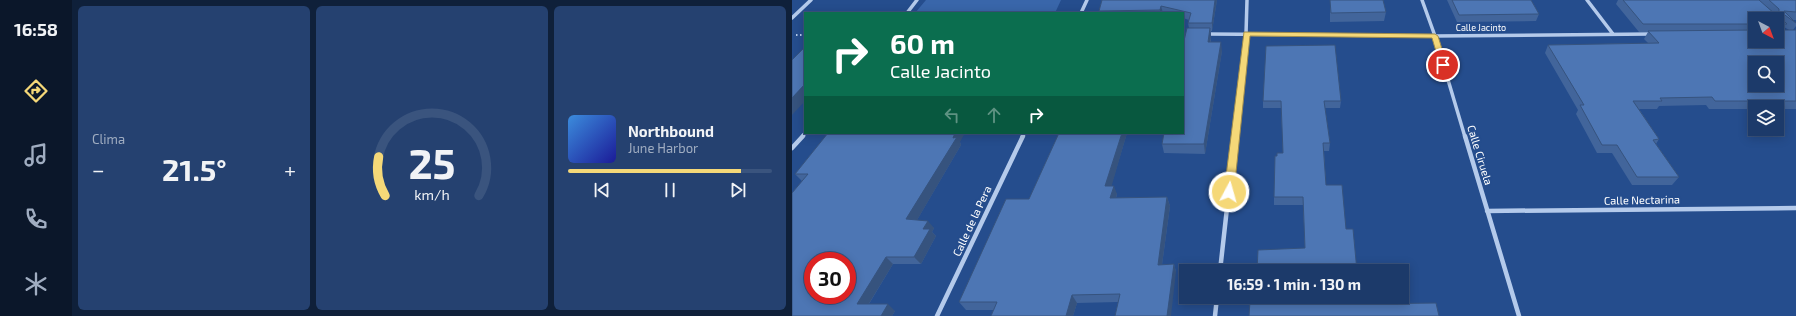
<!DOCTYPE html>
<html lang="es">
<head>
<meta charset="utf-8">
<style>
  :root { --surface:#1c3a6a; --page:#254170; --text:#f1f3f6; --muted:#a0adc1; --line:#3a547e; --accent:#f5d878 }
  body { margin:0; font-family:"Exo 2",sans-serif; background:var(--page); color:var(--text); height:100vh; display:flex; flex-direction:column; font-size:15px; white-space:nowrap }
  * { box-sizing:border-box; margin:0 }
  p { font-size:13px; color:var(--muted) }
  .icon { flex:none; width:22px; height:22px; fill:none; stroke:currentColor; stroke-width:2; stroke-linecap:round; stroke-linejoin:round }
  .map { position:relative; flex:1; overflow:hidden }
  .panel { display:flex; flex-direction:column; gap:6px; padding:6px; background:#0f203a; width:720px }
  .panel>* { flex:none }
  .top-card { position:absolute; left:12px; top:12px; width:380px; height:122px; border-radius:0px; box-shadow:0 2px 10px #0003,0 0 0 1px var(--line); background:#0b6e4f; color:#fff; overflow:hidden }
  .needle { width:26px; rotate:139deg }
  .tools { position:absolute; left:956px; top:12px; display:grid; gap:8px }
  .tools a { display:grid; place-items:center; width:36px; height:36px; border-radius:0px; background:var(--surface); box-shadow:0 2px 10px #0003,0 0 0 1px var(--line); font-size:20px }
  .speed { position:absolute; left:12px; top:252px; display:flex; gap:8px; font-size:20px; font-weight:700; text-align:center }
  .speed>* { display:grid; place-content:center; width:52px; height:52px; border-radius:50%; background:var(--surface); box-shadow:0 2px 10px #0003,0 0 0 1px var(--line); line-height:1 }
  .speed .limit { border:6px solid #d22; background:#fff; color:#111 }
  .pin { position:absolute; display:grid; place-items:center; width:34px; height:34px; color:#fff; margin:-17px; border:2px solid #fff; border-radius:50%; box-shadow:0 1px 4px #0007 }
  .me { position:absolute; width:44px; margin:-22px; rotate:6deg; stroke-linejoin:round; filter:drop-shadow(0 0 3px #0008) }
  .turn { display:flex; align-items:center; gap:14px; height:84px; padding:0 20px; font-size:18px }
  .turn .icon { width:52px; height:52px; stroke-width:2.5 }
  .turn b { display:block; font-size:28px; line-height:34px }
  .lanes { display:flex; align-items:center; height:38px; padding:0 20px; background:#0003; justify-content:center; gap:20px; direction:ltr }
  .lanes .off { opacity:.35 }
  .big { font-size:30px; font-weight:700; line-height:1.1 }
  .panel .card { flex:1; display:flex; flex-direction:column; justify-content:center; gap:6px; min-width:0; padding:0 14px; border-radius:6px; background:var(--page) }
  .panel .dial { align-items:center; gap:0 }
  .dial svg { height:104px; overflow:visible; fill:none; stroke:var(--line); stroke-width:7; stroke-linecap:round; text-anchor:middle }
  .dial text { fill:var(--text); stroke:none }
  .song { display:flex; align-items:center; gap:12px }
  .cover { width:48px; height:48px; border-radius:6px; background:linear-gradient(135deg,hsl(210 70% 55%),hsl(240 70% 35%)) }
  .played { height:4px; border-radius:2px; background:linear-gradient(90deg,var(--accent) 85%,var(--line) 85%) }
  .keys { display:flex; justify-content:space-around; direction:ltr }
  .heat { display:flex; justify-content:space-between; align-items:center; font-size:22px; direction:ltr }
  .panel .tiles { flex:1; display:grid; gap:6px; grid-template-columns:repeat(3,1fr) }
  .trip { position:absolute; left:387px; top:264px; width:230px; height:40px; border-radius:0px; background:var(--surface); box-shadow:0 2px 10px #0003,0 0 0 1px var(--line); font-weight:700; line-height:40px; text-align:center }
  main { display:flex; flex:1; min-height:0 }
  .menu { display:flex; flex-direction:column; width:72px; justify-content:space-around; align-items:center; background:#0b172a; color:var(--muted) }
  .menu .icon { width:28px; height:28px }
  .menu .on { color:var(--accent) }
  .menu b { font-size:18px; color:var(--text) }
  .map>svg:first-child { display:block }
  .green { fill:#3966aa }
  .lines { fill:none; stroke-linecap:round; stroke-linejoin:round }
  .path { stroke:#b4caeb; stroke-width:2; stroke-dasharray:1.5 2.5; stroke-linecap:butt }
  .minor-far1 { stroke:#b4caeb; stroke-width:3.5 }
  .minor { stroke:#b4caeb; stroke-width:4.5 }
  .wall { fill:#42659b; fill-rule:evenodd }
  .shaded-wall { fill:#36537e }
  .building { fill:#4d76b4; stroke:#36537e; fill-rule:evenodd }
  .route { fill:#f5d878; stroke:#9f8c4e }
  .labels { text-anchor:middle; stroke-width:4; stroke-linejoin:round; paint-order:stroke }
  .far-street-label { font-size:9px; fill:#fff; stroke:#254d8d }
  .street-label { font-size:11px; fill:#fff; stroke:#254d8d }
</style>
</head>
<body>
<main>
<nav class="menu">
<b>16:58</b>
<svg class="icon on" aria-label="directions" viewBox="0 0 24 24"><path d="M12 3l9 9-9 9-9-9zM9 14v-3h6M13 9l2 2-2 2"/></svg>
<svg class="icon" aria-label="music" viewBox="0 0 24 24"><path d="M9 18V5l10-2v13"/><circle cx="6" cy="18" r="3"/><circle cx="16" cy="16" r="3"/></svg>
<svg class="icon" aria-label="phone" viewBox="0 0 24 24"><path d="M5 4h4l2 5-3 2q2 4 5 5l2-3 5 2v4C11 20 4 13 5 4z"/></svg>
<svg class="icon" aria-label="climate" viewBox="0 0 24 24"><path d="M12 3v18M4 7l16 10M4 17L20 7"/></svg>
</nav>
<section class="panel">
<div class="tiles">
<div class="card"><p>Clima</p>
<div class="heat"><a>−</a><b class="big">21.5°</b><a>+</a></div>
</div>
<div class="card dial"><svg viewBox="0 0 100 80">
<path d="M14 69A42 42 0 1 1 86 69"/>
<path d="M14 69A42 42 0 0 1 9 39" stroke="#f5d878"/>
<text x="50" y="56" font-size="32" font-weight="700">25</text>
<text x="50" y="72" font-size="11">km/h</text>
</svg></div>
<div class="card">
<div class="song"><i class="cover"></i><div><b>Northbound</b><p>June Harbor</p></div></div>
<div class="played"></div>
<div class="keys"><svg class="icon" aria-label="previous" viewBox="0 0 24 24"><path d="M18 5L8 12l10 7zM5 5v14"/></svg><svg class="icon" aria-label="pause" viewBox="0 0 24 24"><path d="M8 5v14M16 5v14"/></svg><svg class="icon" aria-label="next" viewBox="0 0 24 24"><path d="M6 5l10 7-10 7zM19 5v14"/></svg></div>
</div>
</div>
</section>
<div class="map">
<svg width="1004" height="316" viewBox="0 0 1004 316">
  <rect width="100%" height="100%" fill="#254d8d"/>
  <path class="green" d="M134,0H269L263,13H123Z"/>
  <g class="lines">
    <path class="path" d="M4,35H13"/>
    <path class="minor-far1" d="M630,0L643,36L673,137
      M795,0L821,34
      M115,13L125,0
      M289,13L295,0
      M0,18L19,0
      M415,34L643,36L859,34
      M10,137L13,133
      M230,137L232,133
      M443,137L454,34L455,0"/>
    <path class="minor" d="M673,136L727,316
      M0,148L11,136
      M695,211L1004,208
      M428,271L443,136
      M145,316L231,136
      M423,316L425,297"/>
  </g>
  <path class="wall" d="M310,0H425L420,31H419V42L430,51L413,154L372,153L370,144L397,28L396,23L397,20L391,18V13H308L307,11Z
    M538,0H591L594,12L592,21L538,22Z
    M655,0H739L747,14L744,21L665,22Z
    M826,0H1004V20H1001L1004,23V26L1001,30H1004V109H985V107H963V109H917L914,105L867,106L865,109H847L867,139L864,144L887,177L880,185H840L820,153H805L784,114L786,110L753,53L756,45L856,43L852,39L856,32H847L824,4ZM963,19H985L963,41ZM992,27L997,30H990Z
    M471,101H549L548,108H533L538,143L537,151H532L534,185L513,248L511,205H482V197L485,156L491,153L489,108H471Z
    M267,133H335L319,186L325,194L324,198L375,197L378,206L370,265L382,264L384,272L326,302L285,303L281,316H199L202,310H174L167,302L237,199Z
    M168,142L169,145L125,220L142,228L140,232L144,236L129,264H101L77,304L103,311L100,316H0L10,181L3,174Z"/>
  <path class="shaded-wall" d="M423,0H425L420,31V23Z
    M369,6L371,13H368V10Z
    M418,28L419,37L417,51L416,42Z
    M429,42L430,51L413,154L412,144Z
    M13,84V101L0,115V98Z
    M163,133H173L168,142L169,145L121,227L114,219Z
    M330,133H335L317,195L313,186Z
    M322,186L325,194L321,206L318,198Z
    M375,197L378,206L369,272L366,265Z
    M136,221L142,228L140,232L144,236L129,264L122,257L131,229Z
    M94,257L101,264L73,310L65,304Z
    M382,264L384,272L379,316H375Z
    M280,295L285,303L281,316H274Z
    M96,304L103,311L100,316H89Z"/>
  <path class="building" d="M310,0H423L420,23H396L399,13L369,6L368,10L307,11Z
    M538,0H591L594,12L539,13Z
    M660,0H739L747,14L667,15Z
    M831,0H967L983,14H987V9L977,0H1004V12L992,11L1004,23L990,13L988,17L995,24H990L988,27L991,30H1004V101H923L920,97L868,98L870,101H841L867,139L861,140L887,177H845L825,145H810L788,105H792L756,45L867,43L856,31L963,30V41H985V19H963V24H851ZM963,63H985V85H963Z
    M395,28H418L416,42H429L412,144H370L372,133H391V45Z
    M543,45L549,101H532L538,143H531L534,185H550L554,229H561L565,271H465L466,250L513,248L511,197H482L483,156H485V153H491L489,101H471L474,46Z
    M13,47V84L0,98V60Z
    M36,133H163L161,138L165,137L114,219L136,221L131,229H138L122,257H94L65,304H96L89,316H0V193L16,174H3ZM21,261H55V295H21Z
    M267,133H330L313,186H322L318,198L375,197L366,265L382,264L375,316H323L328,294L280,295L274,316H199L205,302H167L214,199H237Z
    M464,297H568V304L644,303L647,316H457L458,301L464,300Z"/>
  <path class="route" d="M452,32L643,34L646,36L655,65L651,67L648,65L640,38L458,36L442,192L437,196L432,192Z"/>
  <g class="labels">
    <g class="far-street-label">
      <text x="689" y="31">Calle Jacinto</text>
    </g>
    <g class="street-label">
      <text transform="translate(688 155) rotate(73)" y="4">Calle Ciruela</text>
      <text transform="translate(850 200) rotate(-1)" y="4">Calle Nectarina</text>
      <text transform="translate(180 221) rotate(-65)" y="4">Calle de la Pera</text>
    </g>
  </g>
</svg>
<div class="tools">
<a><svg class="needle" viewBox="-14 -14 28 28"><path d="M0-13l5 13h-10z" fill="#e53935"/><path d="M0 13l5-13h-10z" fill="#a0adc1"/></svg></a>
<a><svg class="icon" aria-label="search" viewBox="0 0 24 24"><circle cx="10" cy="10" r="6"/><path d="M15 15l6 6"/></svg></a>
<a><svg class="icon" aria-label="layers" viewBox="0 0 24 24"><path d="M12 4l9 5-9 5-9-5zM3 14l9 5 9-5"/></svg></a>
</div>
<div class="speed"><div class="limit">30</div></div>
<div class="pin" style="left:651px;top:65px;background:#d93025"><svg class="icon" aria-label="arrive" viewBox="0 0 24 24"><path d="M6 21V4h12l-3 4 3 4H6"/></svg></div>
<svg class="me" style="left:437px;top:192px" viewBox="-20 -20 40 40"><circle r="17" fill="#f5d878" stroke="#fff" stroke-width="3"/><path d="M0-11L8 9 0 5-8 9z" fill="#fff"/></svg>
<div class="trip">16:59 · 1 min · 130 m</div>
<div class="top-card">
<div class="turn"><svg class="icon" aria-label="right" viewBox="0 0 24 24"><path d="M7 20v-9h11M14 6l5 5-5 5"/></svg><div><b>60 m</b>Calle Jacinto</div></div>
<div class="lanes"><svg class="icon off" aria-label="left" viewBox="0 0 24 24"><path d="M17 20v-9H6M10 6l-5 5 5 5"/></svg><svg class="icon off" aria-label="ahead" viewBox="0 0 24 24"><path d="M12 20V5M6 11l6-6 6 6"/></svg><svg class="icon" aria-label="right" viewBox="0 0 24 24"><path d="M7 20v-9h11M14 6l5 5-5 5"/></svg></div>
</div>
</div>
</main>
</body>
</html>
